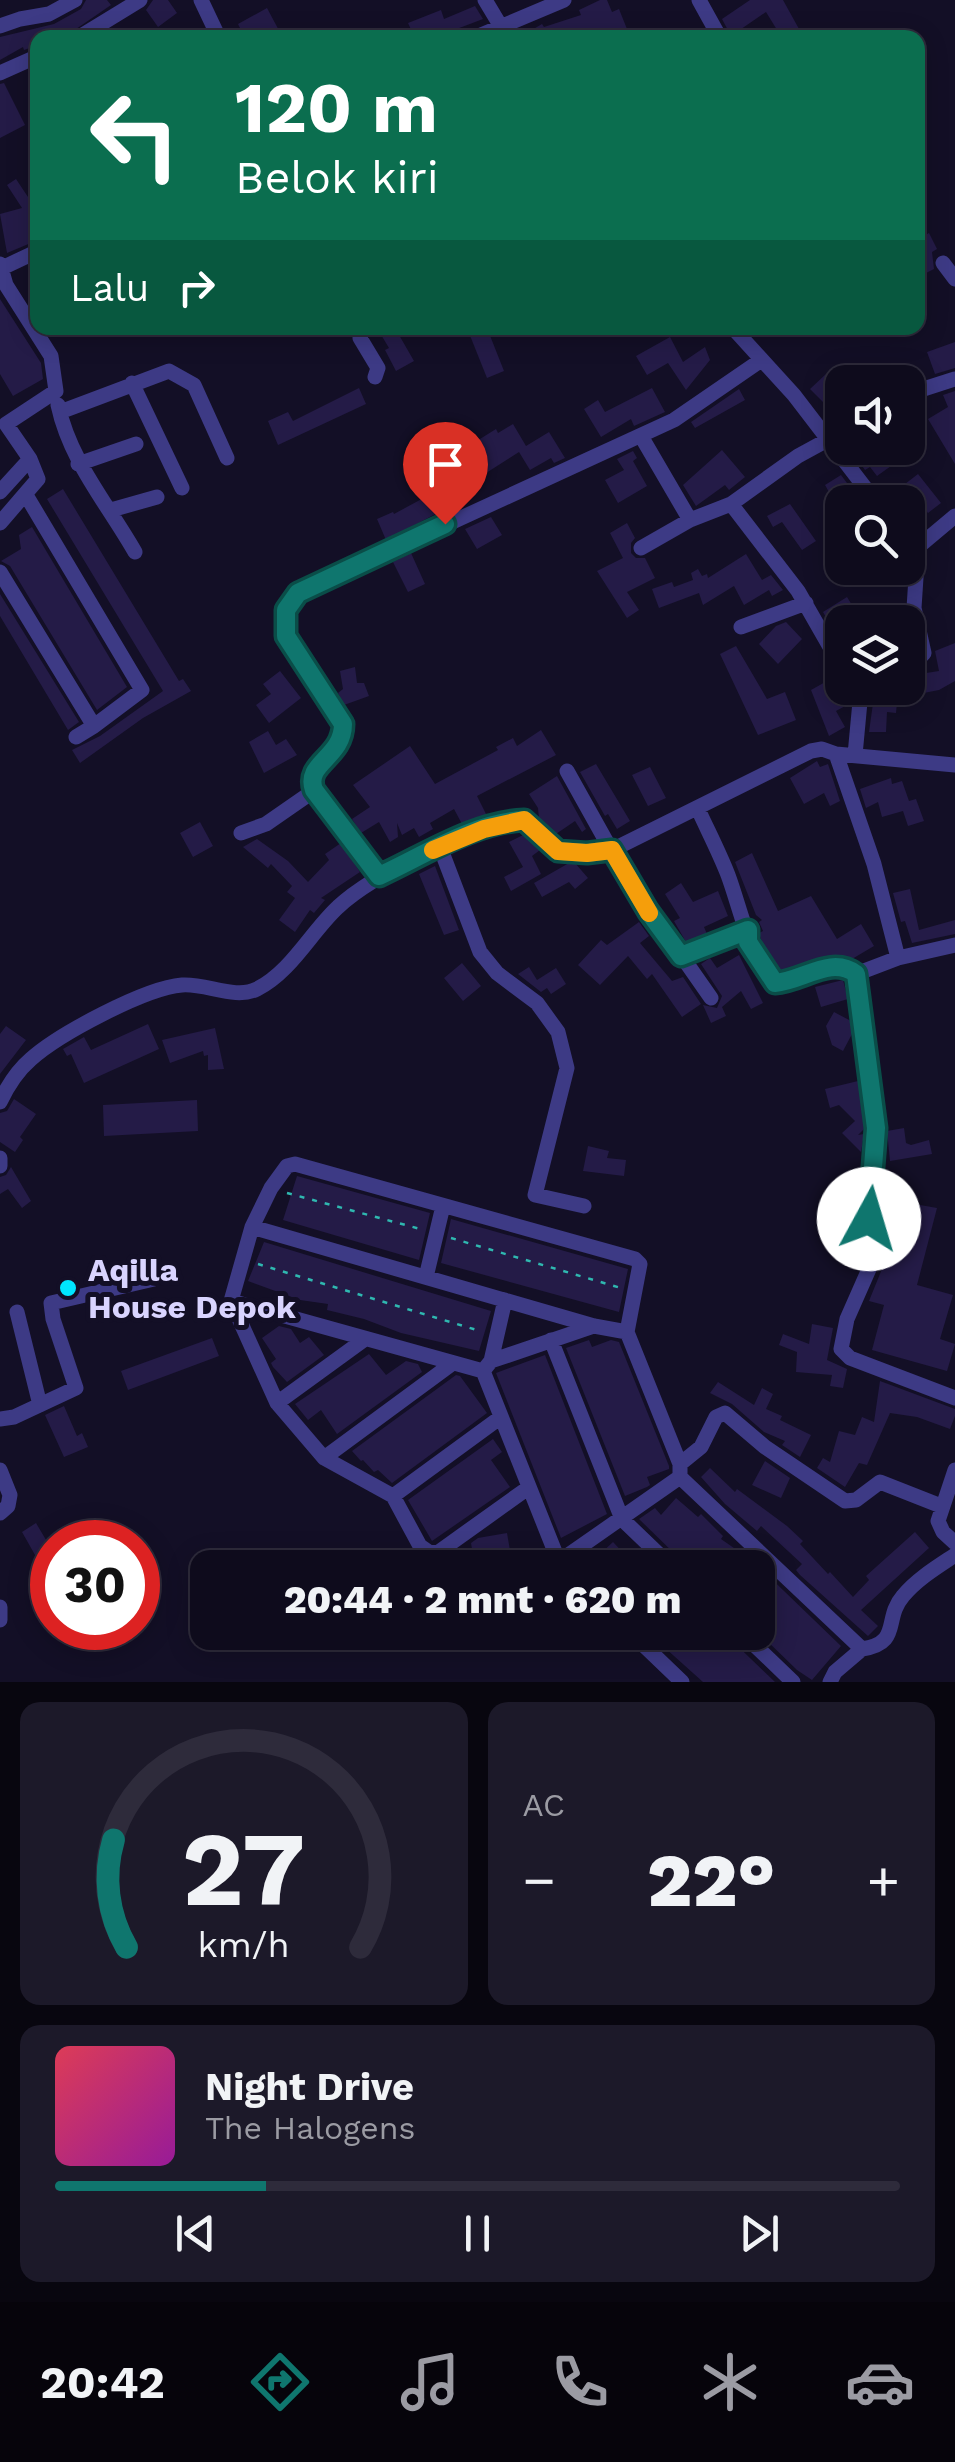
<!DOCTYPE html>
<html lang="id">
<head>
<meta charset="utf-8">
<style>
  :root { --surface:#0e0b1c; --page:#1c1929; --text:#f1f3f6; --muted:#9b9ba3; --line:#2e2b3b; --accent:#0f766e }
  body { margin:0; font-family:"Work Sans",sans-serif; background:var(--page); color:var(--text); height:100vh; display:flex; flex-direction:column; font-size:38px; white-space:nowrap }
  * { box-sizing:border-box; margin:0 }
  p { font-size:32px; color:var(--muted) }
  .icon { flex:none; width:55px; height:55px; fill:none; stroke:currentColor; stroke-width:2; stroke-linecap:round; stroke-linejoin:round }
  .map { position:relative; height:1682px; overflow:hidden }
  .drawer { display:flex; flex-direction:column; gap:20px; padding:20px; background:#08060f; flex:1 }
  .drawer>* { flex:none }
  .banner { position:absolute; left:30px; top:30px; width:895px; height:305px; border-radius:20px; box-shadow:0 5px 25px #0003,0 0 0 2px var(--line); background:#0b6e4f; color:#fff; overflow:hidden }
  .controls { position:absolute; left:825px; top:365px; display:grid; gap:20px }
  .controls a { display:grid; place-items:center; width:100px; height:100px; border-radius:20px; background:var(--surface); box-shadow:0 5px 25px #0003,0 0 0 2px var(--line); font-size:50px }
  .speed { position:absolute; left:30px; top:1520px; display:flex; gap:20px; font-size:50px; font-weight:700; text-align:center }
  .speed>* { display:grid; place-content:center; width:130px; height:130px; border-radius:50%; background:var(--surface); box-shadow:0 5px 25px #0003,0 0 0 2px var(--line); line-height:1 }
  .speed .limit { border:15px solid #d22; background:#fff; color:#111 }
  .pin { position:absolute; display:grid; place-items:center; width:85px; height:85px; color:#fff; margin:-102px -42px; border-radius:50% 50% 50% 0; rotate:-45deg; box-shadow:0 0 10px #0007 }
  .pin .icon { rotate:45deg }
  .me { position:absolute; width:110px; margin:-55px; rotate:6deg; stroke-linejoin:round; filter:drop-shadow(0 0 8px #0008) }
  .turn { display:flex; align-items:center; gap:35px; height:210px; padding:0 40px; font-size:45px }
  .turn .icon { width:130px; height:130px; stroke-width:2.5 }
  .turn b { display:block; font-size:70px; line-height:85px }
  .then { display:flex; align-items:center; height:95px; padding:0 40px; background:#0003; gap:20px; font-size:38px }
  .big { font-size:75px; font-weight:800; line-height:1.1 }
  .drawer .card { flex:1; display:flex; flex-direction:column; justify-content:center; gap:15px; min-width:0; padding:0 35px; border-radius:20px; background:var(--page) }
  .drawer .dial { align-items:center; gap:0 }
  .dial svg { height:260px; overflow:visible; fill:none; stroke:var(--line); stroke-width:7; stroke-linecap:round; text-anchor:middle }
  .dial text { fill:var(--text); stroke:none }
  .song { display:flex; align-items:center; gap:30px }
  .cover { width:120px; height:120px; border-radius:15px; background:linear-gradient(135deg,hsl(350 70% 55%),hsl(300 70% 35%)) }
  .played { height:10px; border-radius:5px; background:linear-gradient(90deg,var(--accent) 25%,var(--line) 25%) }
  .keys { display:flex; justify-content:space-around; direction:ltr }
  .heat { display:flex; justify-content:space-between; align-items:center; font-size:55px; direction:ltr }
  .drawer .tiles { flex:1; display:grid; gap:20px; grid-template-columns:1fr 1fr }
  .card:last-child { grid-column:span 2 }
  .trip { position:absolute; left:190px; top:1550px; width:585px; height:100px; border-radius:20px; background:var(--surface); box-shadow:0 5px 25px #0003,0 0 0 2px var(--line); font-weight:800; line-height:100px; text-align:center }
  .menu { display:flex; height:160px; justify-content:space-around; align-items:center; background:#06040b; color:var(--muted) }
  .menu .icon { width:70px; height:70px }
  .menu .selected { color:var(--accent) }
  .menu b { font-size:45px; color:var(--text) }
  .map>svg:first-child { display:block }
  .building { fill:#241b47 }
  .lines { fill:none; stroke-linecap:round; stroke-linejoin:round }
  .path { stroke:#2fb8b0; stroke-width:2.5; stroke-dasharray:5 8; stroke-linecap:butt }
  .minor { stroke:#3d3a85; stroke-width:15 }
  .route-casing { stroke:#0a4d48; stroke-width:25 }
  .route { stroke:#0f766e; stroke-width:18 }
  .slow { stroke:#f59e0b; stroke-width:18 }
  .poi-dot { fill:#00e5ff; stroke:#130f26; stroke-width:4 }
  .labels { text-anchor:middle; stroke-width:10; stroke-linejoin:round; paint-order:stroke }
  .poi-label { font-size:32px; font-weight:bold; fill:#d9d4ff; stroke:#130f26; text-anchor:start }
</style>
</head>
<body>
<div class="map">
<svg width="955" height="1682" viewBox="0 0 955 1682">
  <rect width="100%" height="100%" fill="#130f26"/>
  <path class="building" d="M86,0H107L111,5L63,38H38V45L24,50L23,47L0,60V37L54,24L81,9Z
    M153,0H168L177,13L158,27L146,10Z
    M600,0H607L612,12L619,9L629,34L620,38H518L542,24L544,27L581,15L579,10Z
    M750,0H783L804,38H782L766,12L731,36L722,19Z
    M475,6L483,19L433,38H415L408,23L441,10L444,19Z
    M267,8L283,38H245L238,24Z
    M4,83L25,125L0,138V84Z
    M16,179L38,212V240L7,253L0,214L22,208L7,185Z
    M929,233L937,249L932,252L934,269L918,277V239Z
    M0,299L41,363L43,379L13,396L0,374Z
    M377,328H395L414,361L396,371L385,350L389,348Z
    M467,328H487L504,371L487,378Z
    M670,337L683,362L705,347L710,360L686,390L668,363L647,375L636,356Z
    M955,342V368L935,374L927,352Z
    M826,374L842,392V421L810,389Z
    M359,388L366,404L278,445L268,421L288,412L293,421Z
    M652,388L665,412L634,426L631,419L601,437L584,409L598,400L605,412Z
    M739,389L745,400L695,428L691,422Z
    M955,391V464L928,419L948,407L943,395Z
    M513,424L526,446L549,432L565,458L554,463L551,458L530,470L519,452L461,489L466,498L386,540L377,519L393,512L394,514L429,495L428,492L469,468L459,452L496,429L498,433Z
    M855,448H888L898,461L877,476L870,467L865,470L856,457L860,455Z
    M722,450L745,477L729,490L725,485L696,506L683,485Z
    M633,451L637,458L633,461L647,486L618,503L605,480L624,470L617,459Z
    M918,474L941,503L928,513L905,484Z
    M841,475L859,499L862,502H842L838,508L825,485Z
    M63,489L179,681L183,679L191,691L143,718L80,763L72,750L100,736L163,691L47,499Z
    M790,504L816,541L802,550L782,522L773,527L767,516Z
    M491,517L502,535L477,549L465,529Z
    M627,523L635,538L631,543V553L636,558H645L655,578L627,592L639,610L627,618L597,571L623,558L610,533Z
    M32,527L127,687L97,710L10,566L1,561L21,549L19,535Z
    M411,553L425,584L408,592L393,562Z
    M746,554L762,580L771,575L783,590L772,596L769,590L744,605L734,586L703,605L699,593L659,608L652,589L672,582L674,587L693,580L691,573L698,569L702,576L707,574L708,578Z
    M0,594L79,722L68,730L0,616Z
    M847,597L860,618L886,604L896,622H842V628L835,633L823,612Z
    M786,622L802,639L778,664L759,644L776,626Z
    M955,643V681L939,690L908,696V681L920,674L939,671L935,651Z
    M736,646L767,699L785,692L796,720L758,735L720,654Z
    M355,667L357,683H364L369,696L344,705L338,693L343,689L340,671Z
    M280,671L301,698L269,723L256,705L271,694L263,684Z
    M827,681L835,696L841,693L847,705L836,711L845,727L829,736L811,690Z
    M875,689L898,692L896,713L887,712L886,732H869Z
    M541,730L556,755L477,796L487,816L462,824L454,809L430,823L433,829L419,837L414,828L402,835L397,823L398,837L390,842L379,822L361,833L352,819L370,807L353,785L410,746L435,784L498,750L496,747L513,738L517,746Z
    M268,731L276,745L286,739L297,755L264,773L249,742Z
    M817,761L820,767L828,764L840,801L830,806L824,793L804,804L790,778Z
    M596,764L630,821L617,829L608,814L605,816L580,772Z
    M650,767L666,798L648,806L632,775Z
    M557,776L586,829L582,832L575,821L556,834L539,819L538,808L529,794Z
    M891,778L892,784L902,781L909,801L916,799L924,821L908,826L903,811L882,817L878,802L866,808L860,789Z
    M200,822L213,846L193,857L180,833Z
    M523,835L540,850L532,856L541,874L511,891L504,877L523,867L509,842Z
    M257,839L288,861L308,882L329,860L325,854L341,843L360,872L321,898L325,900L314,913L310,910L295,932L279,920L295,898L287,892L292,886L271,864L268,868L243,847Z
    M752,853L778,911L811,896L837,939L861,924L874,946L852,959L827,956L780,971L762,942L759,933L763,931L759,922L762,920L756,915L735,862Z
    M569,863H575L588,878L575,889L569,882L542,897L534,883Z
    M435,866L459,930L444,935L419,874Z
    M681,883L693,902L718,891L728,916L704,927L707,934L686,942L674,921L680,918L665,894Z
    M910,889L919,930L955,920V934L912,943L905,921L901,922L893,893Z
    M639,922L649,936L640,943L672,981L683,977L701,1004L682,1017L652,974L647,979L628,956L600,985L578,965L601,940L607,945Z
    M739,955L763,1003L751,1009L741,991L722,1007L726,1016L711,1023L703,1005L717,1008L722,996L701,964L710,958L717,968Z
    M462,963L481,986L463,1001L444,978Z
    M529,967L537,980L556,968L566,984L551,994L547,988L541,992L518,974Z
    M843,980L848,999L821,1007L815,987Z
    M834,1012L851,1021L852,1034L843,1051L832,1045L826,1026Z
    M148,1024L159,1049L84,1083L71,1054L67,1056L63,1049L84,1037L91,1050Z
    M6,1026L26,1040L0,1074V1034Z
    M215,1028L224,1069L208,1070V1055L204,1056L203,1051L170,1063L162,1040Z
    M858,1081L865,1128L858,1135L864,1134L861,1152L842,1133L855,1121L839,1105L830,1108L825,1089Z
    M14,1099L36,1114L20,1137L23,1140L15,1152L0,1142V1113L7,1111Z
    M197,1100L198,1131L104,1136L103,1105Z
    M904,1128L906,1143L911,1145L929,1140L932,1154L890,1161L887,1131Z
    M588,1146L609,1151L607,1158L626,1160L624,1176L583,1171Z
    M11,1167L31,1201L22,1208L8,1189L0,1194V1177L6,1175Z
    M297,1176L430,1213L419,1260L283,1220Z
    M909,1203L937,1208L917,1285L953,1295L940,1339L955,1344L947,1371L872,1350L884,1305L869,1301L884,1264V1235L904,1239Z
    M451,1219L628,1269L619,1312L441,1263Z
    M264,1242L491,1311L479,1351L401,1333L364,1319L327,1310L328,1304L300,1300L248,1281Z
    M812,1324L833,1328L827,1360L847,1369L843,1388L830,1386L832,1375L796,1372L797,1352L779,1345L783,1334L809,1344Z
    M279,1326L291,1329L300,1343L309,1337L324,1355L287,1382L273,1367L271,1363L276,1359L262,1338Z
    M212,1338L219,1356L128,1390L121,1371Z
    M589,1340L592,1347L611,1340L619,1342L669,1466V1469L647,1477L650,1485L647,1487L625,1496L566,1348Z
    M369,1354L386,1375L406,1361L418,1364L422,1372L337,1434L321,1410L308,1420L295,1404Z
    M545,1355L607,1514L561,1538L496,1373Z
    M456,1375L460,1376L487,1413L392,1483L378,1470L374,1472L363,1460L361,1461L352,1451Z
    M880,1381L955,1409V1416L950,1429L917,1417L890,1413L867,1465L859,1463L845,1487L817,1468L823,1458L830,1462L839,1431L855,1435L862,1417L874,1422Z
    M718,1382L754,1405L762,1388L773,1394L766,1409L782,1416L780,1420L811,1435L800,1457L782,1445L785,1441L764,1432L732,1404L710,1393Z
    M64,1406L77,1436L82,1433L88,1447L64,1457L45,1415Z
    M493,1439L502,1452L491,1460L510,1487L432,1541L408,1500Z
    M765,1461L790,1478L781,1498L752,1485Z
    M710,1468L735,1492L737,1489L787,1526L803,1541L800,1544L828,1574L830,1572L853,1597L869,1580L866,1576L915,1532L929,1548L861,1610L878,1626L868,1636L800,1575L796,1570L802,1564L761,1526L757,1531L725,1504L701,1477Z
    M676,1498L698,1517L701,1514L723,1536L721,1539L754,1562L841,1646L812,1680L797,1670L758,1632V1568H684L681,1560L639,1519L655,1508L661,1515Z
    M36,1523L52,1550V1554L39,1562L22,1532Z
    M507,1533L513,1568H475L471,1543L478,1538Z
    M613,1542L630,1560L639,1551L656,1568H585Z
    M647,1632H678L687,1641L695,1632H723L775,1682H703L664,1647L666,1645Z"/>
  <g class="lines">
    <path class="path" d="M287,1193L424,1230
      M451,1238L621,1288
      M258,1264L480,1331"/>
    <path class="minor" d="M201,0L219,38
      M485,0L500,25
      M699,0L720,38
      M0,26L20,19L49,14L75,0
      M78,38L140,0
      M474,38L564,0
      M0,73L38,56
      M943,263L955,279
      M0,264L6,285L51,356L56,391L6,424L30,459L38,479L0,523
      M2,268L38,251
      M363,328L360,338L378,368L375,377
      M733,328L794,395L876,502
      M132,383L182,488
      M908,394L955,379
      M58,405C70,461 107,503 135,552
      M60,412L169,371L194,385L227,458
      M641,436L690,520
      M78,464L136,444
      M0,492L30,459
      M26,495L142,690L94,726
      M731,504L798,591L842,668
      M111,510L157,497
      M641,548L690,520L731,504L798,456L842,432
      M0,572L94,726L76,737
      M741,627L806,603
      M908,670L924,653L914,608L918,547L955,516
      M836,754L874,864L898,958L856,974L876,1128L869,1219L873,1260L847,1319L841,1349L850,1358L955,1398
      M855,755L861,691L864,688
      M567,771L625,875L711,998
      M315,790L379,876
      M698,809C708,831 719,852 728,875C741,910 749,956 775,983H781C805,975 834,957 856,974
      M241,833L266,824L315,790C304,763 343,759 343,724L287,636L286,610L298,593L674,420L760,361
      M440,847L480,952L497,973L537,1003L558,1032L567,1068L535,1195L584,1206
      M681,956L748,929
      M898,958L955,945
      M0,1102C8,1085 17,1071 31,1059C59,1034 145,988 182,985C206,983 235,1000 257,989C291,972 311,932 338,907C371,875 478,821 524,820L558,851L587,853L612,850L811,751L822,749L836,754L955,765
      M0,1158V1166
      M252,1227L594,1326L627,1332
      M426,1277L443,1206
      M505,1300L491,1361L483,1371L561,1567
      M231,1301L483,1371
      M17,1312L40,1405
      M551,1340L622,1519L673,1568
      M491,1361L594,1326
      M277,1403L365,1339
      M0,1419L14,1417L76,1388L53,1319L51,1303L154,1279
      M324,1458L453,1363
      M680,1464L701,1447L716,1417L725,1413L765,1447L845,1501L856,1500L880,1482L941,1506
      M0,1470L10,1495L8,1506L0,1513
      M955,1470L938,1521L943,1532L955,1543
      M680,1477L862,1649L835,1672L830,1682
      M528,1488L440,1551L430,1553L420,1546L393,1496L324,1458L277,1403L231,1301L252,1227L271,1188L287,1166L295,1164L635,1259L640,1264L627,1332L680,1464V1477L557,1563
      M393,1496L501,1417
      M0,1607V1620
      M630,1632L682,1682
      M741,1632L793,1682
      M862,1649C902,1643 883,1619 903,1596C917,1579 937,1567 955,1555"/>
  </g>
  <g class="lines">
    <defs>
      <path id="route" d="M445,524L298,593L286,610V636L343,724C343,758 304,763 314,790L379,876C423,856 474,822 524,820L558,851L587,853L612,850L648,911L681,956L748,930V942L775,983C803,981 831,955 856,974L876,1128L869,1219"/>
    </defs>
    <use href="#route" class="route-casing"/>
    <use href="#route" class="route"/>
    <path class="slow" d="M433,850L484,829L524,820L558,851L587,853L612,850L649,913"/>
  </g>
  <circle class="poi-dot" cx="68" cy="1288" r="10"/>
  <g class="labels">
    <g class="poi-label">
      <text x="88" y="1281">Aqilla<tspan x="88" dy="37">House Depok</tspan></text>
    </g>
  </g>
</svg>
<div class="controls">
<a><svg class="icon" aria-label="sound" viewBox="0 0 24 24"><path d="M4 9h4l5-4v14l-5-4H4zM17 9q2 3 0 6"/></svg></a>
<a><svg class="icon" aria-label="search" viewBox="0 0 24 24"><circle cx="10" cy="10" r="6"/><path d="M15 15l6 6"/></svg></a>
<a><svg class="icon" aria-label="layers" viewBox="0 0 24 24"><path d="M12 4l9 5-9 5-9-5zM3 14l9 5 9-5"/></svg></a>
</div>
<div class="speed"><div class="limit">30</div></div>
<div class="pin" style="left:445px;top:524px;background:#d93025"><svg class="icon" aria-label="arrive" viewBox="0 0 24 24"><path d="M6 21V4h12l-3 4 3 4H6"/></svg></div>
<svg class="me" style="left:869px;top:1219px" viewBox="-20 -20 40 40"><circle r="19" fill="#fff"/><path d="M0-13L10 11 0 6-10 11z" fill="#0f766e"/></svg>
<div class="trip">20:44 · 2 mnt · 620 m</div>
<div class="banner">
<div class="turn"><svg class="icon" aria-label="left" viewBox="0 0 24 24"><path d="M17 20v-9H6M10 6l-5 5 5 5"/></svg><div><b>120 m</b>Belok kiri</div></div>
<div class="then">Lalu<svg class="icon" aria-label="right" viewBox="0 0 24 24"><path d="M7 20v-9h11M14 6l5 5-5 5"/></svg></div>
</div>
</div>
<section class="drawer">
<div class="tiles">
<div class="card dial"><svg viewBox="0 0 100 80">
<path d="M14 69A42 42 0 1 1 86 69"/>
<path d="M14 69A42 42 0 0 1 10 36" stroke="#0f766e"/>
<text x="50" y="56" font-size="32" font-weight="700">27</text>
<text x="50" y="72" font-size="11">km/h</text>
</svg></div>
<div class="card"><p>AC</p>
<div class="heat"><a>−</a><b class="big">22°</b><a>+</a></div>
</div>
<div class="card">
<div class="song"><i class="cover"></i><div><b>Night Drive</b><p>The Halogens</p></div></div>
<div class="played"></div>
<div class="keys"><svg class="icon" aria-label="previous" viewBox="0 0 24 24"><path d="M18 5L8 12l10 7zM5 5v14"/></svg><svg class="icon" aria-label="pause" viewBox="0 0 24 24"><path d="M8 5v14M16 5v14"/></svg><svg class="icon" aria-label="next" viewBox="0 0 24 24"><path d="M6 5l10 7-10 7zM19 5v14"/></svg></div>
</div>
</div>
</section>
<nav class="menu">
<b>20:42</b>
<svg class="icon selected" aria-label="directions" viewBox="0 0 24 24"><path d="M12 3l9 9-9 9-9-9zM9 14v-3h6M13 9l2 2-2 2"/></svg>
<svg class="icon" aria-label="music" viewBox="0 0 24 24"><path d="M9 18V5l10-2v13"/><circle cx="6" cy="18" r="3"/><circle cx="16" cy="16" r="3"/></svg>
<svg class="icon" aria-label="phone" viewBox="0 0 24 24"><path d="M5 4h4l2 5-3 2q2 4 5 5l2-3 5 2v4C11 20 4 13 5 4z"/></svg>
<svg class="icon" aria-label="climate" viewBox="0 0 24 24"><path d="M12 3v18M4 7l16 10M4 17L20 7"/></svg>
<svg class="icon" aria-label="car" viewBox="0 0 24 24"><path d="M5 17H2v-5l4-1 3-4h7l3 4 3 1v5h-3M9 17h6M6 11h13"/><circle cx="7" cy="17" r="2"/><circle cx="17" cy="17" r="2"/></svg>
</nav>
</body>
</html>
